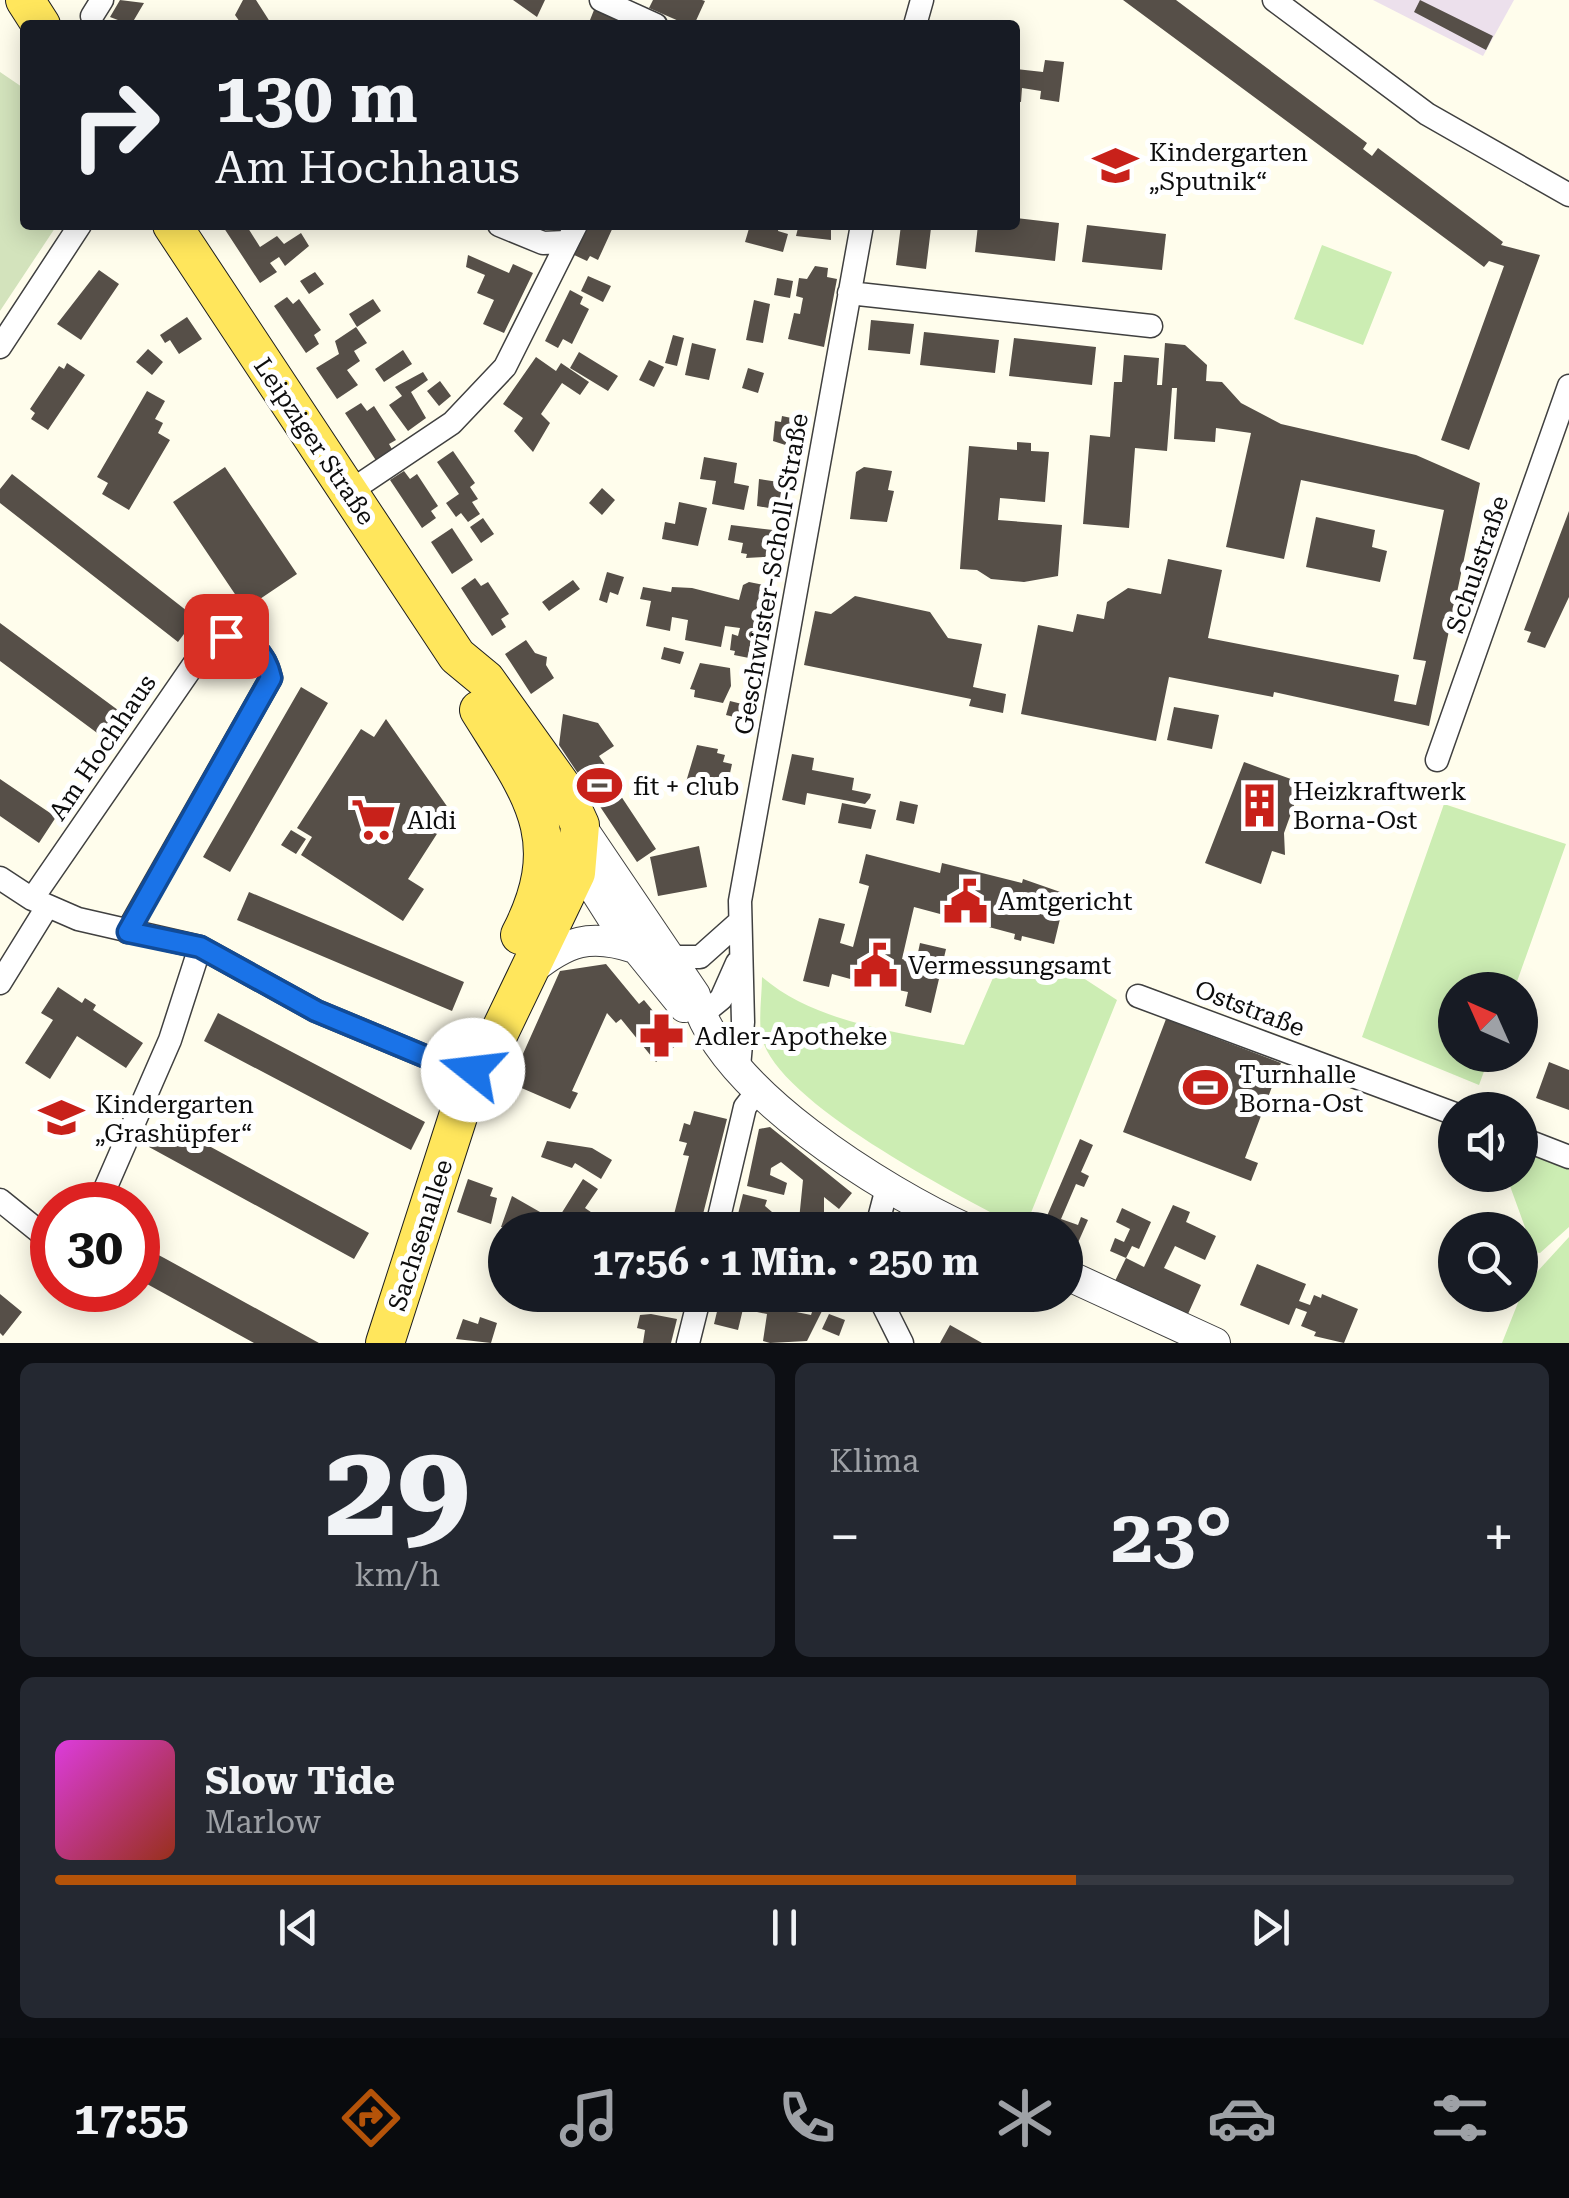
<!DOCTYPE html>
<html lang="de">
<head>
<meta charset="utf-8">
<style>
  :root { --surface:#171b24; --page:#242831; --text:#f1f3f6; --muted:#9ea1a6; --line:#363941; --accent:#b45309 }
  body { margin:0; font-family:"Roboto Serif",serif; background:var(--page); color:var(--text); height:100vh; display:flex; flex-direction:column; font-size:38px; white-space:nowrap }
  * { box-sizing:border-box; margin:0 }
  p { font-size:32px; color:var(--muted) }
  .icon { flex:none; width:55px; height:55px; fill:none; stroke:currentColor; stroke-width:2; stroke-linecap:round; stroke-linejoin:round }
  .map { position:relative; height:1343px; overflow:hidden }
  .details { display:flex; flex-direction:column; gap:20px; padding:20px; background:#0d0f14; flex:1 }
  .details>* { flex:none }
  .hud { position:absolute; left:20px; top:20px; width:1000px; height:210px; border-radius:10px; box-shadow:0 5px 25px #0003; background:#171b24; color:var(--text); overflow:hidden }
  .needle { width:65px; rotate:315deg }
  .buttons { position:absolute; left:1438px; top:972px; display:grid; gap:20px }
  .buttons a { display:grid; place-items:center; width:100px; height:100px; border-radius:50%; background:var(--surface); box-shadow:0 5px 25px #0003; font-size:50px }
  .speed { position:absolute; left:30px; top:1182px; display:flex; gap:20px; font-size:50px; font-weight:700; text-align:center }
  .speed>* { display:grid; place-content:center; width:130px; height:130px; border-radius:50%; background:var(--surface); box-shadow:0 5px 25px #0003; line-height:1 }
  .speed .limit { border:15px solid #d22; background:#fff; color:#111 }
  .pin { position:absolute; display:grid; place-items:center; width:85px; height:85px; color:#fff; margin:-42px; border-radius:20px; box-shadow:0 5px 15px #0006 }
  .me { position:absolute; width:110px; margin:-55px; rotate:286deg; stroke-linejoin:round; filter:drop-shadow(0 0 8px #0008) }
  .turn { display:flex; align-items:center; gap:35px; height:210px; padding:0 30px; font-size:45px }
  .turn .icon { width:130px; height:130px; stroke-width:2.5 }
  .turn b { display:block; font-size:70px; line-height:85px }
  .big { font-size:75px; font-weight:700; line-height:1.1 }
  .details .widget { flex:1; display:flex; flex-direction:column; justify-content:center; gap:15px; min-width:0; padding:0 35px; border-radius:15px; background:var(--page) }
  .details .dial { align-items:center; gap:0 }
  .dial b { font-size:130px; line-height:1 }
  .song { display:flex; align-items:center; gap:30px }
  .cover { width:120px; height:120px; border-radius:15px; background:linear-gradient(135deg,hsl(300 70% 55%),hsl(10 70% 35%)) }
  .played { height:10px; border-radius:5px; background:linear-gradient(90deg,var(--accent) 70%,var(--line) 70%) }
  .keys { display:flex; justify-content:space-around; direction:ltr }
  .heat { display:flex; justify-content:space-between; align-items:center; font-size:55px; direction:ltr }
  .details .tiles { flex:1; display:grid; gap:20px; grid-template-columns:1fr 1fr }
  .widget:last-child { grid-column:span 2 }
  .trip { position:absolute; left:488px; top:1212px; width:595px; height:100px; border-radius:50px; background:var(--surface); box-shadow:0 5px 25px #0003; font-weight:700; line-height:100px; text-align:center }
  .tab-bar { display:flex; height:160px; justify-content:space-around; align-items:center; background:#090b0e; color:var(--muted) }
  .tab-bar .icon { width:70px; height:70px }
  .tab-bar .current { color:var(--accent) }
  .tab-bar b { font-size:45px; color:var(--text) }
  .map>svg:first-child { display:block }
  .industrial { fill:#ece0ec }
  .green { fill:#ccedb3 }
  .cemetery { fill:#d3e3bc }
  .building { fill:#564f48 }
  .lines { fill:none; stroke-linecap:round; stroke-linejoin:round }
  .minor-casing { stroke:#404040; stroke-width:25 }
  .tertiary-casing { stroke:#404040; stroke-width:32 }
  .primary-casing { stroke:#1e1e1e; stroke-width:40 }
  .minor { stroke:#fff; stroke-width:22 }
  .tertiary { stroke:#fff; stroke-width:30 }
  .primary { stroke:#ffe65c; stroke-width:38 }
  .route-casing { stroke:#114b97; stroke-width:25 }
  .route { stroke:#1a73e8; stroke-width:18 }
  .labels { text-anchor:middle; stroke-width:10; stroke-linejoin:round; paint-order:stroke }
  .poi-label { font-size:25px; fill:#0d0d0d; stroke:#fff; text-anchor:start }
  .street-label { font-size:25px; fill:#0d0d0d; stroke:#fff }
</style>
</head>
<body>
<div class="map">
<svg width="1569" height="1343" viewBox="0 0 1569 1343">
  <rect width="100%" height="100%" fill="#fffdec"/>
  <path class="industrial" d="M1373,0H1514L1483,56Z"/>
  <path class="green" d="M1322,245L1392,272L1363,345L1294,319Z
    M1444,804L1566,844L1514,990H1455V1055H1490L1479,1085L1362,1037Z
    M1002,957L1074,972L1117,1000L1024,1230C964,1198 778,1104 762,1038C758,1020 762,996 762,977C816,1023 896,1032 964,1045Z
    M1546,1152L1569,1161V1227L1540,1253L1534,1252L1506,1175H1520V1168Z
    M1569,1237V1343H1502L1525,1285Z"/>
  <path class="cemetery" d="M0,72L25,89V225H57L0,311Z"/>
  <path class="building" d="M120,0L144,3L131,25L110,17Z
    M243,0H256L272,25H242L235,15Z
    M513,0H545L537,17Z
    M653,0H702L705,1L694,25H688L649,8Z
    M1123,0H1176L1367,143L1363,149L1372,156L1378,148L1503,242L1501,245L1540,255L1469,450L1441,440L1504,266L1489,261L1484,267Z
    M1420,0L1493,36L1486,50L1414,12Z
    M594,10L630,25H588Z
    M1045,60L1064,62L1059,102L1040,99L1041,91L1022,88L1021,102L1015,101V69L1043,72Z
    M1015,218L1059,223L1055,261L975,252L978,225H1015Z
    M222,225H252L248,228L260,247L277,236L284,244L301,233L309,246L285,266L279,257L270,263L277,272L260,283Z
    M585,225H614L598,260L590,256L587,261L572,254Z
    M750,225H779L778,231L788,234L783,252L745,242Z
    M791,225H831V240L796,236L798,228Z
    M901,225L931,228L926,269L896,265Z
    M1087,225L1166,234L1162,270L1082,262Z
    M468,255L509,273L513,264L533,273L504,333L483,324L494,300L477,293L485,275L466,267Z
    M815,266L828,268L827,277L837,279L824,347L788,339L794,313L800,314L802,303L803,298L796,296L799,278L807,279Z
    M99,270L119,284L81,340L57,324Z
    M315,272L324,284L309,294L300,281Z
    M588,276L611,286L603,302L581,291Z
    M777,278L793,281L790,298L774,295Z
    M570,290L583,297L580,304L589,309L572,344L563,339L558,348L545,341Z
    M287,297L293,304L299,299L321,330L314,335L319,344L306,353L274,306Z
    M373,299L381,311L357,327L349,314Z
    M754,300L770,304L763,343L746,340Z
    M187,317L202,339L179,354L170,340L165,343L160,335Z
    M871,320L914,324L910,354L868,350Z
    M356,327L367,343L354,351L360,361L347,370L358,385L337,399L316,368L339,354L335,341Z
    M924,332L999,340L995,373L920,365Z
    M673,335L684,338L677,366L665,363Z
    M1014,338L1096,347L1092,385L1009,376Z
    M692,343L716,349L709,380L685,375Z
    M1165,343L1185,345L1207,365L1206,381L1222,382L1241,403L1281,424L1416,455L1480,483L1429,726L1274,692L1273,697L1169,677L1156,741L1021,714L1038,625L1073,632L1077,614L1104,619L1107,602L1128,588L1161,594L1168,559L1222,570L1208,638L1399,675L1394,701L1416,705L1426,661L1413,659L1444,510L1301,480L1284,559L1226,547L1251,433L1216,428L1215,442L1174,439L1177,388H1172L1167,451L1135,448L1129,528L1083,524L1090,435L1110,437L1114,382H1122L1124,355L1159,358L1157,385H1162Z
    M148,349L163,362L152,375L136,362Z
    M403,350L412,364L384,382L375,369Z
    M579,352L618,376L608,391L570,368Z
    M536,357L556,371L561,363L589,382L580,395L562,383L541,414L550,423L533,452L514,431L523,418L503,404Z
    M649,360L664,367L654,387L639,380Z
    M67,363L85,375L48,430L31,419L35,413L30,409L59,366L64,369Z
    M748,368L764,373L758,393L742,388Z
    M423,372L428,380L411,392L426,418L408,431L389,405L402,396L395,387Z
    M440,381L451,396L439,406L427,391Z
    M147,391L165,401L155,419L163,423L158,433L170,440L129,510L102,494L108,483L97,477Z
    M361,403L367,411L374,406L396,440L389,444L393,451L377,462L345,413Z
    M782,416L810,422L804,451L773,441L775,421L781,422Z
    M1017,442L1031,443V451L1049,452L1045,502L1000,498L998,520L1062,525L1058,576L1024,582L991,579L977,570L960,569L969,446L1017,450Z
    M453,451L475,483L470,487L478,499L472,502L480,514L468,522L461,513L456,517L446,503L459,494L437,462Z
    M704,457L737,463L734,483L749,486L744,510L712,504L716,481L700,479Z
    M225,467L297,574L245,609L173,502Z
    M864,467L892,471L888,490L894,491L887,522L850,519L856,472Z
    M404,471L410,479L417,474L438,506L431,511L436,518L422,528L390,480Z
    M12,474L196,618L178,642L0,503V489Z
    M759,479L785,483L780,510L757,506Z
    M602,488L615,500L602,515L589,503Z
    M679,502L707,508L698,546L662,539L665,522L675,524Z
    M1569,511V597L1545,648L1527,642L1531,632L1524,630Z
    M1316,517L1375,530L1372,547L1387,551L1380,582L1306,567Z
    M483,518L494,534L481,543L470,527Z
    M731,525L773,530L774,546L765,557L746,558L747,554L741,553L743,543L728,540Z
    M452,528L473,560L452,574L431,542Z
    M607,572L624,577L618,595L610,592L607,603L599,600Z
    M475,578L481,586L488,582L509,614L501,619L506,627L492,636L461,588Z
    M573,580L580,589L549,611L542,602Z
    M749,582L779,588L764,661L734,655L735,651L730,650L732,634L738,636L740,628L725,626L721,647L685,640L688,620L672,617L670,631L646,626L651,601L640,599L643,587L671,592L672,587L692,588L739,600L743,585Z
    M855,596L930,612L948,638L982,644L973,687L1006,694L1003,713L969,706L971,699L804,665L815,611L831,614Z
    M0,623L126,716L108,741L0,661Z
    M526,640L535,653L547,657L546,665L554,678L531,694L505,654Z
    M664,647L684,652L680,664L661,659Z
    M700,663L730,668L731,686L723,703L694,697L695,690L690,689Z
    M301,687L328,703L230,872L203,857Z
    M730,701L750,706L746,720L726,715Z
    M1174,707L1219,715L1212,749L1167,740Z
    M563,714L598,723L614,746L599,756L610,772L607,775L656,849L637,862L559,745Z
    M386,719L451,812L408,879L424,889L403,921L301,855L312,837L297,828L361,729L374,737Z
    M697,745L718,749L717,753L725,755L723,762L732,764L727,787L708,783L700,791L686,782Z
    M792,754L814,758L812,770L854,778L852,790L871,794L870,798L865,804L807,793L805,805L782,800Z
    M1244,762L1302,783L1284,833L1285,855L1272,851L1261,884L1205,863Z
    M0,779L56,817L39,843L0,816Z
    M900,801L918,805L914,824L896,820Z
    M842,803L876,810L871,829L838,823Z
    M291,830L306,839L296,854L281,845Z
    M699,846L707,887L658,896L650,857Z
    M866,854L940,873L942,863L1022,883L1023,879L1066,894L1054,944L1022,936L1021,941L1014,939L1015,934L914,907L902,959L916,962L920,943L946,949L931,1013L905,1006L908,992L875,985L869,989L865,983L832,974L829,987L803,981L819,918L845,924L840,943L853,947L869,886L859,883Z
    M249,892L464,982L452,1011L237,920Z
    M606,964L639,1004L644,1000L662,1022L667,1018L678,1031L672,1035L679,1043L656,1062L621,1019L616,1023L607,1013L572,1091L578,1093L570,1109L510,1083L560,971Z
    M58,987L82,1003L85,998L96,1005L93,1010L143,1043L126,1068L77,1036L50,1079L25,1063L53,1020L41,1013Z
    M218,1013L425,1122L411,1150L204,1041Z
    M1166,1019L1281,1063L1245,1158L1258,1163L1251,1181L1123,1132Z
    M1549,1062L1569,1070V1110L1536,1098Z
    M694,1111L727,1119L699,1230H670L689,1156L683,1155L687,1143L679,1141L684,1123L690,1125Z
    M163,1121L369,1233L354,1259L149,1147Z
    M770,1127L852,1193L839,1209L824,1197V1230H798L803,1180L781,1162L771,1168L770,1175L787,1183L784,1195L747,1186L759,1129Z
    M1080,1139L1093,1145L1081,1172L1089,1176L1084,1187L1076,1184L1061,1219L1078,1225L1081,1217L1088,1220L1073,1254L1065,1251V1230H1041Z
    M547,1141L592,1148L612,1160L601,1179L575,1163L572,1168L541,1157Z
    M468,1179L493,1188L490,1196L497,1198L491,1224L457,1212Z
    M583,1179L598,1189L585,1208L607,1223L603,1230H569L556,1222Z
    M743,1194L767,1200L765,1206L772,1212L767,1230H734Z
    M512,1196L540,1212L531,1230L501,1227Z
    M1173,1205L1190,1212L1186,1222L1216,1236L1205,1260L1175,1246L1164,1268L1201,1285L1188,1314L1115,1281L1126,1258L1144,1267Z
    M1122,1208L1151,1222L1139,1249L1132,1246L1126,1258L1110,1251L1115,1238L1124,1242L1130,1229L1116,1222Z
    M138,1244L166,1259L319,1343H254L234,1332L138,1279Z
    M1257,1264L1306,1284L1299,1301L1310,1305L1314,1295L1321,1298L1322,1294L1358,1309L1344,1343L1314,1336L1316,1332L1301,1326L1307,1312L1296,1308L1289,1325L1240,1305Z
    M0,1294L22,1312L3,1336L0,1333Z
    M721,1295H748L747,1299L766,1303L767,1295H778L777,1308L811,1315L814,1306L782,1295L835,1296L830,1312L823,1309L807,1341L770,1343L763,1341L767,1314L743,1309L738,1330L714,1324Z
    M651,1314L677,1319L671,1343H643L645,1330L637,1328L640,1315Z
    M829,1314L845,1320L839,1336L822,1329Z
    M480,1317L497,1323L491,1343L456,1339L463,1319L478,1324Z
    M950,1325L982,1343H940Z"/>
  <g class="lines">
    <defs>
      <path id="minor" d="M601,0L656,25
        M1274,0L1427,114L1569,195
        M92,16L102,0
        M915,25L922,0
        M499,225L543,243L566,242
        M849,293L1151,326
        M0,347L80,225
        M349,492L452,423L505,367L576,225
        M1437,760L1569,386
        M0,878L32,899L78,919L200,947L316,1011L429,1058L473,1070
        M32,899L212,638C243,633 264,648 271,678L127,932
        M670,957H700L737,924
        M0,983L47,907
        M1138,996L1455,1114
        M700,1016L721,999L737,963
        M739,1067L743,1022L740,901L862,225
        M1520,1138L1569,1157
        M0,1200L52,1242
        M98,1205L170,1040L200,947
        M716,1230L745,1107L760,1088
        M876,1230L887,1188
        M878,1295L902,1343
        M688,1343L700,1295"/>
      <path id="tertiary" d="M580,825L695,995C717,1089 885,1192 969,1230
        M570,851L615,922L684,1007
        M531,970C567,941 590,933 635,948
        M1065,1274L1215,1343"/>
      <path id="primary" d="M25,0L41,25
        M172,225L457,656L486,680L563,788L580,825L576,873L488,1056L473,1070
        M479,710C530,792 570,838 520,935
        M385,1343L473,1070L474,1045"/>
    </defs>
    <use href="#minor" class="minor-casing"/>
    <use href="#tertiary" class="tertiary-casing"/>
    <use href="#primary" class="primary-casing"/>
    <use href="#minor" class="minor"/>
    <use href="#tertiary" class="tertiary"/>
    <use href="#primary" class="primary"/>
  </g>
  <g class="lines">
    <defs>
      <path id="route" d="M226,636C251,640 265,652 271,678L128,932L200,947L316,1011L429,1058L473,1070"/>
    </defs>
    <use href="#route" class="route-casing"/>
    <use href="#route" class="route"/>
  </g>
  <defs>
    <symbol id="school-bare" viewBox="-9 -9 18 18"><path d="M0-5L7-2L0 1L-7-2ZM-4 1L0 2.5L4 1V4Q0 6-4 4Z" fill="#c8211a" stroke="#fff" stroke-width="2.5" paint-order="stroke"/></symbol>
    <symbol id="stadium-bare" viewBox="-9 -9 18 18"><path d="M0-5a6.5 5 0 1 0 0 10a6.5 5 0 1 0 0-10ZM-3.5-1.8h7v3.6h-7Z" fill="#c8211a" stroke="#fff" stroke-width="2.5" paint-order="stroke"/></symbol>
    <symbol id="building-bare" viewBox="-9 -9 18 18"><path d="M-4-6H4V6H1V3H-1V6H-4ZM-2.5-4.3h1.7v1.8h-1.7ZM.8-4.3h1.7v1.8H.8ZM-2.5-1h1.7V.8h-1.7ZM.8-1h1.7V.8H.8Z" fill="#c8211a" stroke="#fff" stroke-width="2.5" paint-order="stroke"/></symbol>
    <symbol id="supermarket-bare" viewBox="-9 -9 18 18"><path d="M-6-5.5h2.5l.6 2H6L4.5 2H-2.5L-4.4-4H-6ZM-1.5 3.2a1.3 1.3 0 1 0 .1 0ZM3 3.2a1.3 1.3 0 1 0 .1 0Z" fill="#c8211a" stroke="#fff" stroke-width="2.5" paint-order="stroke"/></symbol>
    <symbol id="civic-bare" viewBox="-9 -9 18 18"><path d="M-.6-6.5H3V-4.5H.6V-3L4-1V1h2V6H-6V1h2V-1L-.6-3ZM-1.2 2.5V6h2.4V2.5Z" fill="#c8211a" stroke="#fff" stroke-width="2.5" paint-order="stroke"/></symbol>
    <symbol id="pharmacy-bare" viewBox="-9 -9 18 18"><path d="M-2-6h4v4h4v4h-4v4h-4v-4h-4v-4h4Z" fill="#c8211a" stroke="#fff" stroke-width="2.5" paint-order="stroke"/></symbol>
  </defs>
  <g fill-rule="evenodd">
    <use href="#school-bare" x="1084" y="134" width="63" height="63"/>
    <use href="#stadium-bare" x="568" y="754" width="63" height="63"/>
    <use href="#building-bare" x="1228" y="774" width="63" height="63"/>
    <use href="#supermarket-bare" x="342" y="788" width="63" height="63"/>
    <use href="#civic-bare" x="934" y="870" width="63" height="63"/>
    <use href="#civic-bare" x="844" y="934" width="63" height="63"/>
    <use href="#pharmacy-bare" x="630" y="1004" width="63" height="63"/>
    <use href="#stadium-bare" x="1174" y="1056" width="63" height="63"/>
    <use href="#school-bare" x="30" y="1086" width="63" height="63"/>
  </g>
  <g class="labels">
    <g class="poi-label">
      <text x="1149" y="161">Kindergarten<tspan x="1149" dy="29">„Sputnik“</tspan></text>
      <text x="633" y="795">fit + club</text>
      <text x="1293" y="800">Heizkraftwerk<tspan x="1293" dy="29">Borna-Ost</tspan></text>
      <text x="407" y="829">Aldi</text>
      <text x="998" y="910">Amtgericht</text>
      <text x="908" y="974">Vermessungsamt</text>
      <text x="695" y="1045">Adler-Apotheke</text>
      <text x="1239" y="1083">Turnhalle<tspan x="1239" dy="29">Borna-Ost</tspan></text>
      <text x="95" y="1113">Kindergarten<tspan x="95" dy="29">„Grashüpfer“</tspan></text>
    </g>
    <g class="street-label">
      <text transform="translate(315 441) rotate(56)" y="9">Leipziger Straße</text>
      <text transform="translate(1477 564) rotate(-71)" y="9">Schulstraße</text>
      <text transform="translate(771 574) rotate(-80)" y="9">Geschwister-Scholl-Straße</text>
      <text transform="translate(102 747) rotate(-56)" y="9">Am Hochhaus</text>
      <text transform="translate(1250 1008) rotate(21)" y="9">Oststraße</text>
      <text transform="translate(420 1235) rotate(-72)" y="9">Sachsenallee</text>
    </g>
  </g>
</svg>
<div class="buttons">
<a><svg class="needle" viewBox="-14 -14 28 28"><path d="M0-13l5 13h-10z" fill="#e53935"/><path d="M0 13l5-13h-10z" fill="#9ea1a6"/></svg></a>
<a><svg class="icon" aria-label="sound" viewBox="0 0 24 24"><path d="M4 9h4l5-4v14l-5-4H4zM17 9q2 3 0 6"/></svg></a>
<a><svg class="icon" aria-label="search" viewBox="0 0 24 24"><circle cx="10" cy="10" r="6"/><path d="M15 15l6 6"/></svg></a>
</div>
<div class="speed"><div class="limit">30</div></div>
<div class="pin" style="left:226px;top:636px;background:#d93025"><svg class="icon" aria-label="arrive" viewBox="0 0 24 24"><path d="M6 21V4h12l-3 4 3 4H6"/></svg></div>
<svg class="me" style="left:473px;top:1070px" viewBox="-20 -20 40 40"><circle r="19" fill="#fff"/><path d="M0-13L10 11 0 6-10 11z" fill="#1a73e8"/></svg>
<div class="trip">17:56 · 1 Min. · 250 m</div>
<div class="hud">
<div class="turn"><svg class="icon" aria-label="right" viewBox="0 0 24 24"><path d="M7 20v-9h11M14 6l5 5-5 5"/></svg><div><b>130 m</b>Am Hochhaus</div></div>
</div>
</div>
<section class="details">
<div class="tiles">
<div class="widget dial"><b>29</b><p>km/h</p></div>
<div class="widget"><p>Klima</p>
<div class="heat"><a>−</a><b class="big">23°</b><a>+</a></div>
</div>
<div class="widget">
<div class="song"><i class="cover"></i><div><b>Slow Tide</b><p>Marlow</p></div></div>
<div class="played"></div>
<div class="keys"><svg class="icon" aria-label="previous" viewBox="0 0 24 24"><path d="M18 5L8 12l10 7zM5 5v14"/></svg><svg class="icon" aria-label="pause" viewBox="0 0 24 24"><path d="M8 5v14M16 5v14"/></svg><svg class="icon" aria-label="next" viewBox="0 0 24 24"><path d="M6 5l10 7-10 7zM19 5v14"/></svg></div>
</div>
</div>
</section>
<nav class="tab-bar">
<b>17:55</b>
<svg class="icon current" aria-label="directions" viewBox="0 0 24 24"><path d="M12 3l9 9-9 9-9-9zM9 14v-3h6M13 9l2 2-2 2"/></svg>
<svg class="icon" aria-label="music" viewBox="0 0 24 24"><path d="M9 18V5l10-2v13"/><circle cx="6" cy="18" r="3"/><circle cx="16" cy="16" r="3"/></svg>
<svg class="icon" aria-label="phone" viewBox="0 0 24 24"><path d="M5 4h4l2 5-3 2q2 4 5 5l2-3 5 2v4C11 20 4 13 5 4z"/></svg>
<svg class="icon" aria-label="climate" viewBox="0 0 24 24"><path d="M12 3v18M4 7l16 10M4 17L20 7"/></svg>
<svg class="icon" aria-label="car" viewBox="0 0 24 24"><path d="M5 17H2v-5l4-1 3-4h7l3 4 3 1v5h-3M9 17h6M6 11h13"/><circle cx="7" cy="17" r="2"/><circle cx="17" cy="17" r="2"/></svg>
<svg class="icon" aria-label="filters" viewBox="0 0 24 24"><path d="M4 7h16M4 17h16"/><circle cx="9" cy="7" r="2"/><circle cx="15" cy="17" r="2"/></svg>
</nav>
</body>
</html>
